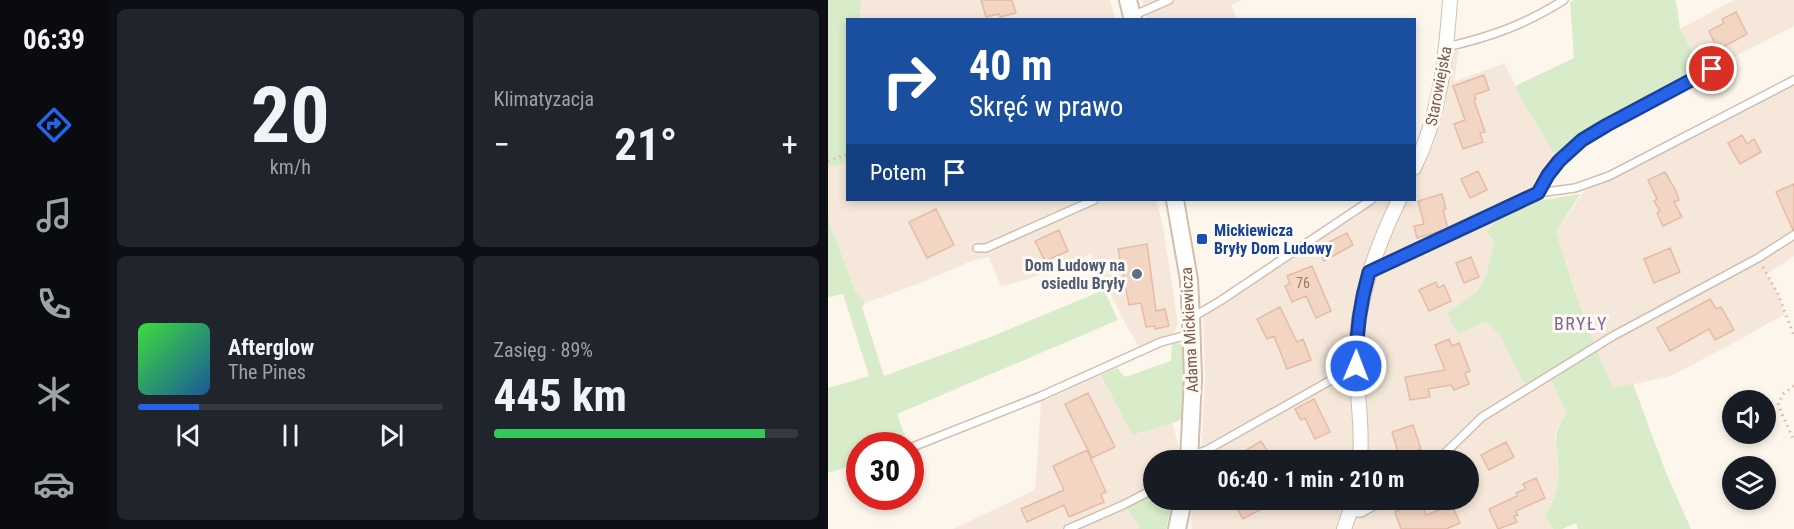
<!DOCTYPE html>
<html lang="pl">
<head>
<meta charset="utf-8">
<style>
  :root { --surface:#171b24; --page:#20242c; --text:#f1f3f6; --muted:#9ea1a6; --line:#363941; --accent:#2563eb }
  body { margin:0; font-family:"Roboto Condensed",sans-serif; background:var(--page); color:var(--text); height:100vh; display:flex; flex-direction:column; font-size:22px; white-space:nowrap }
  * { box-sizing:border-box; margin:0 }
  p { font-size:20px; color:var(--muted) }
  .icon { flex:none; width:33px; height:33px; fill:none; stroke:currentColor; stroke-width:2; stroke-linecap:round; stroke-linejoin:round }
  .map { position:relative; flex:1; overflow:hidden }
  .drawer { display:flex; flex-direction:column; gap:9px; padding:9px; background:#0d0f14; width:720px }
  .drawer>* { flex:none }
  .top-card { position:absolute; left:18px; top:18px; width:570px; height:183px; border-radius:0px; box-shadow:0 3px 9px #0003; background:#1a4fa0; color:#fff; overflow:hidden }
  .tools { position:absolute; left:894px; top:390px; display:grid; gap:12px }
  .tools a { display:grid; place-items:center; width:54px; height:54px; border-radius:50%; background:var(--surface); box-shadow:0 3px 9px #0003; font-size:30px }
  .speed { position:absolute; left:18px; top:432px; display:flex; gap:12px; font-size:30px; font-weight:700; text-align:center }
  .speed>* { display:grid; place-content:center; width:78px; height:78px; border-radius:50%; background:var(--surface); box-shadow:0 3px 9px #0003; line-height:1 }
  .speed .limit { border:9px solid #d22; background:#fff; color:#111 }
  .pin { position:absolute; display:grid; place-items:center; width:51px; height:51px; color:#fff; margin:-26px; border:3px solid #fff; border-radius:50%; box-shadow:0 2px 6px #0007 }
  .me { position:absolute; width:66px; margin:-33px; rotate:1deg; stroke-linejoin:round; filter:drop-shadow(0 0 4px #0008) }
  .turn { display:flex; align-items:center; gap:21px; height:126px; padding:0 24px; font-size:27px }
  .turn .icon { width:78px; height:78px; stroke-width:2.5 }
  .turn b { display:block; font-size:42px; line-height:51px }
  .then { display:flex; align-items:center; height:57px; padding:0 24px; background:#0003; gap:12px; font-size:22px }
  .big { font-size:45px; font-weight:700; line-height:1.1 }
  .drawer .widget { flex:1; display:flex; flex-direction:column; justify-content:center; gap:9px; min-width:0; padding:0 21px; border-radius:9px; background:var(--page) }
  .drawer .dial { align-items:center; gap:0 }
  .dial b { font-size:78px; line-height:1 }
  .song { display:flex; align-items:center; gap:18px }
  .cover { width:72px; height:72px; border-radius:9px; background:linear-gradient(135deg,hsl(120 70% 55%),hsl(210 70% 35%)) }
  .played { height:6px; border-radius:3px; background:linear-gradient(90deg,var(--accent) 20%,var(--line) 20%) }
  .keys { display:flex; justify-content:space-around; direction:ltr }
  .heat { display:flex; justify-content:space-between; align-items:center; font-size:33px; direction:ltr }
  .charge { height:9px; border-radius:4px; background:linear-gradient(90deg,#34c759 89%,var(--line) 0) }
  .drawer .tiles { flex:1; display:grid; gap:9px; grid-template-columns:repeat(2,1fr) }
  .trip { position:absolute; left:315px; top:450px; width:336px; height:60px; border-radius:30px; background:var(--surface); box-shadow:0 3px 9px #0003; font-weight:700; line-height:60px; text-align:center }
  main { display:flex; flex:1; min-height:0 }
  .dock { display:flex; flex-direction:column; width:108px; justify-content:space-around; align-items:center; background:#090b0e; color:var(--muted) }
  .dock .icon { width:42px; height:42px }
  .dock .on { color:var(--accent) }
  .dock b { font-size:27px; color:var(--text) }
  .map>svg:first-child { display:block }
  .residential { fill:#f5e8da }
  .green { fill:#d8ecc9 }
  .building { fill:#f3d5c3; stroke:#e6bba3; stroke-width:1.5 }
  .lines { fill:none; stroke-linecap:round; stroke-linejoin:round }
  .service-casing { stroke:#d1beb0; stroke-width:10 }
  .minor-casing { stroke:#d1beb0; stroke-width:16 }
  .tertiary-casing { stroke:#d1beb0; stroke-width:20 }
  .path { stroke:#d9b8a5; stroke-width:3; stroke-dasharray:1.5 4.5; stroke-linecap:butt }
  .service { stroke:#fff; stroke-width:7 }
  .minor { stroke:#fff; stroke-width:14 }
  .tertiary { stroke:#fff; stroke-width:16 }
  .route-casing { stroke:#184099; stroke-width:15 }
  .route { stroke:#2563eb; stroke-width:10 }
  .transit-dot { fill:#1a4fb4; stroke:#fffaf3; stroke-width:2 }
  .service-dot { fill:#5c6f8a; stroke:#fffaf3; stroke-width:2 }
  .labels { text-anchor:middle; stroke-width:6; stroke-linejoin:round; paint-order:stroke }
  .number-label { font-size:14px; fill:#987a6a }
  .street-label { font-size:16px; fill:#7a5c4d; stroke:#fffaf3 }
  .transit-label { font-size:16px; font-weight:bold; fill:#164399; stroke:#fffaf3; text-anchor:start }
  .service-label { font-size:16px; font-weight:bold; fill:#4e5e75; stroke:#fffaf3; text-anchor:end }
  .neighbourhood-label { font-size:18px; letter-spacing:1.5px; fill:#846695; stroke:#fffaf3 }
</style>
</head>
<body>
<main>
<nav class="dock">
<b>06:39</b>
<svg class="icon on" aria-label="directions" viewBox="0 0 24 24"><path d="M12 3l9 9-9 9-9-9zM9 14v-3h6M13 9l2 2-2 2"/></svg>
<svg class="icon" aria-label="music" viewBox="0 0 24 24"><path d="M9 18V5l10-2v13"/><circle cx="6" cy="18" r="3"/><circle cx="16" cy="16" r="3"/></svg>
<svg class="icon" aria-label="phone" viewBox="0 0 24 24"><path d="M5 4h4l2 5-3 2q2 4 5 5l2-3 5 2v4C11 20 4 13 5 4z"/></svg>
<svg class="icon" aria-label="climate" viewBox="0 0 24 24"><path d="M12 3v18M4 7l16 10M4 17L20 7"/></svg>
<svg class="icon" aria-label="car" viewBox="0 0 24 24"><path d="M5 17H2v-5l4-1 3-4h7l3 4 3 1v5h-3M9 17h6M6 11h13"/><circle cx="7" cy="17" r="2"/><circle cx="17" cy="17" r="2"/></svg>
</nav>
<section class="drawer">
<div class="tiles">
<div class="widget dial"><b>20</b><p>km/h</p></div>
<div class="widget"><p>Klimatyzacja</p>
<div class="heat"><a>−</a><b class="big">21°</b><a>+</a></div>
</div>
<div class="widget">
<div class="song"><i class="cover"></i><div><b>Afterglow</b><p>The Pines</p></div></div>
<div class="played"></div>
<div class="keys"><svg class="icon" aria-label="previous" viewBox="0 0 24 24"><path d="M18 5L8 12l10 7zM5 5v14"/></svg><svg class="icon" aria-label="pause" viewBox="0 0 24 24"><path d="M8 5v14M16 5v14"/></svg><svg class="icon" aria-label="next" viewBox="0 0 24 24"><path d="M6 5l10 7-10 7zM19 5v14"/></svg></div>
</div>
<div class="widget"><p>Zasięg · 89%</p><b class="big">445 km</b><div class="charge"></div></div>
</div>
</section>
<div class="map">
<svg width="966" height="529" viewBox="0 0 966 529">
  <rect width="100%" height="100%" fill="#fdf6ec"/>
  <path class="residential" d="M33,0H282L287,19L32,20Z
    M314,0H415L403,5L409,20L319,19Z
    M906,0H966V26L876,73L852,29Z
    M619,47L631,51L626,82L676,63L700,111L731,161L708,201L676,215L658,232L666,241L658,276L648,292L630,334L658,322L672,335L696,384L721,376L739,413L731,423L727,437L731,480L726,500L717,516L725,529H364L363,518L365,500H640V460H371L374,438L377,375L375,311L543,200H586L587,168Z
    M966,80V256L939,274L950,294L957,314L911,340L843,376L785,389L769,354L728,232L760,185Z
    M19,162L20,200H328L335,227L350,324L344,338L313,350L298,325L263,254L201,279L173,286L161,257L143,261L95,282L37,303L27,291L0,218V168Z
    M273,375L304,435L344,422L352,451L349,460H326L325,489L295,505L313,527L310,529H125L207,490L213,402Z"/>
  <path class="green" d="M0,0H33L32,19L20,20L19,162L0,168Z
    M746,0H848L852,29L874,70C824,95 769,118 729,158L700,111L687,86L746,58L742,2Z
    M752,194L728,232C745,285 762,338 785,388L805,384L839,475L863,529H750L748,523L734,529H725L717,516C723,505 729,494 730,481C733,454 719,437 739,413L721,376L696,384L672,335L658,322L630,334L619,313L648,293L658,276L666,241L658,231L676,215L708,201Z
    M0,218L27,291L37,303L34,307L56,376L160,338L276,290L290,320L69,414L80,444L32,446L31,463L0,473V388L41,376L15,294L0,297Z
    M349,342L356,346L355,418L348,422L304,435L273,375L289,368L297,377L343,361L344,344Z
    M325,491L326,500H345L338,529H310L312,527L297,506Z"/>
  <path class="building" d="M153,0H184L188,13L172,17L171,14L158,17Z
    M908,12L919,34L890,50L881,31L896,23L894,19Z
    M656,75L661,90L646,95L648,99L646,100L657,132L652,133L655,142L635,149L626,124L637,120L625,86Z
    M914,135L919,144L926,139L933,152L912,164L900,143Z
    M650,171L659,190L642,198L633,179Z
    M837,172L848,191L851,200L846,202L854,217L835,226L829,213L832,211L826,201L829,199L820,180Z
    M966,184V229L965,230L948,192Z
    M614,194L618,209L615,210L620,229L589,238L586,226L596,224L590,201Z
    M108,209L126,245L99,258L81,222Z
    M231,230L240,251L217,261L207,241Z
    M519,233L525,245L496,261L489,248Z
    M319,244L328,311L337,309L341,326L327,329V326L318,327L313,303L301,305L290,249Z
    M842,248L852,272L826,283L816,259Z
    M643,257L651,277L636,283L628,263Z
    M484,266L503,311L488,318L478,296L464,302L457,286L462,284L459,276Z
    M608,282L610,288L616,285L623,301L601,311L591,290Z
    M882,299L888,309L893,307L906,330L887,340L881,329L842,351L829,328Z
    M452,307L469,342L475,339L483,360L459,369L446,336L439,339L429,319Z
    M621,339L624,346L631,343L642,371L637,373L641,384L626,390L623,385L600,389L602,397L582,400L577,377L617,370L607,345Z
    M260,393L287,447L264,458L237,404Z
    M486,399L502,432L487,439L477,418L473,420L467,409Z
    M585,425L593,449L571,456L564,432Z
    M433,441L445,460H402Z
    M678,442L686,457L661,470L653,455Z
    M259,450L278,492L273,494L276,502L241,517L236,505L199,522L193,509L236,490L225,466Z
    M708,478L717,498L688,511L690,515L686,516L689,522L670,529L661,509L689,496L688,493L698,489L695,484Z
    M404,500H450L415,519Z
    M593,502L598,515L624,505L632,523L618,529H573L567,512Z"/>
  <g class="lines">
    <defs>
      <path id="service" d="M304,16L341,0
        M619,47C665,36 696,25 736,0
        M710,193L720,175L731,161L754,140L779,125L884,69
        M149,248H158L266,200
        M544,271L710,193L747,188L781,176L966,80
        M365,317L392,301L543,200
        M82,448L213,396L333,342L363,334
        M362,456L379,450L528,366
        M610,460L654,417L785,336L930,258L966,235
        M522,513H533L557,500
        M240,529L295,505L326,489"/>
      <path id="minor" d="M586,168C612,115 618,58 622,0
        M532,460C535,427 529,396 528,364C527,305 546,252 571,200
        M516,529L526,500"/>
      <path id="tertiary" d="M300,0L305,20
        M347,200L361,280L363,318L365,378L361,460
        M349,529L355,500"/>
    </defs>
    <use href="#service" class="service-casing"/>
    <use href="#minor" class="minor-casing"/>
    <use href="#tertiary" class="tertiary-casing"/>
    <path class="path" d="M0,161L20,154
      M935,267L950,294L966,336
      M966,386L955,394L950,405L966,441"/>
    <use href="#service" class="service"/>
    <use href="#minor" class="minor"/>
    <use href="#tertiary" class="tertiary"/>
  </g>
  <g class="lines">
    <defs>
      <path id="route" d="M528,366C528,333 532,303 541,272L710,193L720,175L731,161L754,140L779,125L884,69"/>
    </defs>
    <use href="#route" class="route-casing"/>
    <use href="#route" class="route"/>
  </g>
  <rect class="transit-dot" x="368" y="233" width="12" height="12" rx="3"/>
  <circle class="service-dot" cx="309" cy="274" r="6"/>
  <g class="labels">
    <g class="number-label">
      <text x="475" y="288">76</text>
    </g>
    <g class="street-label">
      <text transform="translate(610 86) rotate(-79)" y="6">Starowiejska</text>
      <text transform="translate(361 330) rotate(-93)" y="6">Adama Mickiewicza</text>
    </g>
    <g class="transit-label">
      <text x="386" y="236">Mickiewicza<tspan x="386" dy="18">Bryły Dom Ludowy</tspan></text>
    </g>
    <g class="service-label">
      <text x="297" y="271">Dom Ludowy na<tspan x="297" dy="18">osiedlu Bryły</tspan></text>
    </g>
    <g class="neighbourhood-label">
      <text x="753" y="330">BRYŁY</text>
    </g>
  </g>
</svg>
<div class="tools">
<a><svg class="icon" aria-label="sound" viewBox="0 0 24 24"><path d="M4 9h4l5-4v14l-5-4H4zM17 9q2 3 0 6"/></svg></a>
<a><svg class="icon" aria-label="layers" viewBox="0 0 24 24"><path d="M12 4l9 5-9 5-9-5zM3 14l9 5 9-5"/></svg></a>
</div>
<div class="speed"><div class="limit">30</div></div>
<div class="pin" style="left:884px;top:69px;background:#d93025"><svg class="icon" aria-label="arrive" viewBox="0 0 24 24"><path d="M6 21V4h12l-3 4 3 4H6"/></svg></div>
<svg class="me" style="left:528px;top:366px" viewBox="-20 -20 40 40"><circle r="17" fill="#2563eb" stroke="#fff" stroke-width="3"/><path d="M0-11L8 9 0 5-8 9z" fill="#fff"/></svg>
<div class="trip">06:40 · 1 min · 210 m</div>
<div class="top-card">
<div class="turn"><svg class="icon" aria-label="right" viewBox="0 0 24 24"><path d="M7 20v-9h11M14 6l5 5-5 5"/></svg><div><b>40 m</b>Skręć w prawo</div></div>
<div class="then">Potem<svg class="icon" aria-label="arrive" viewBox="0 0 24 24"><path d="M6 21V4h12l-3 4 3 4H6"/></svg></div>
</div>
</div>
</main>
</body>
</html>
